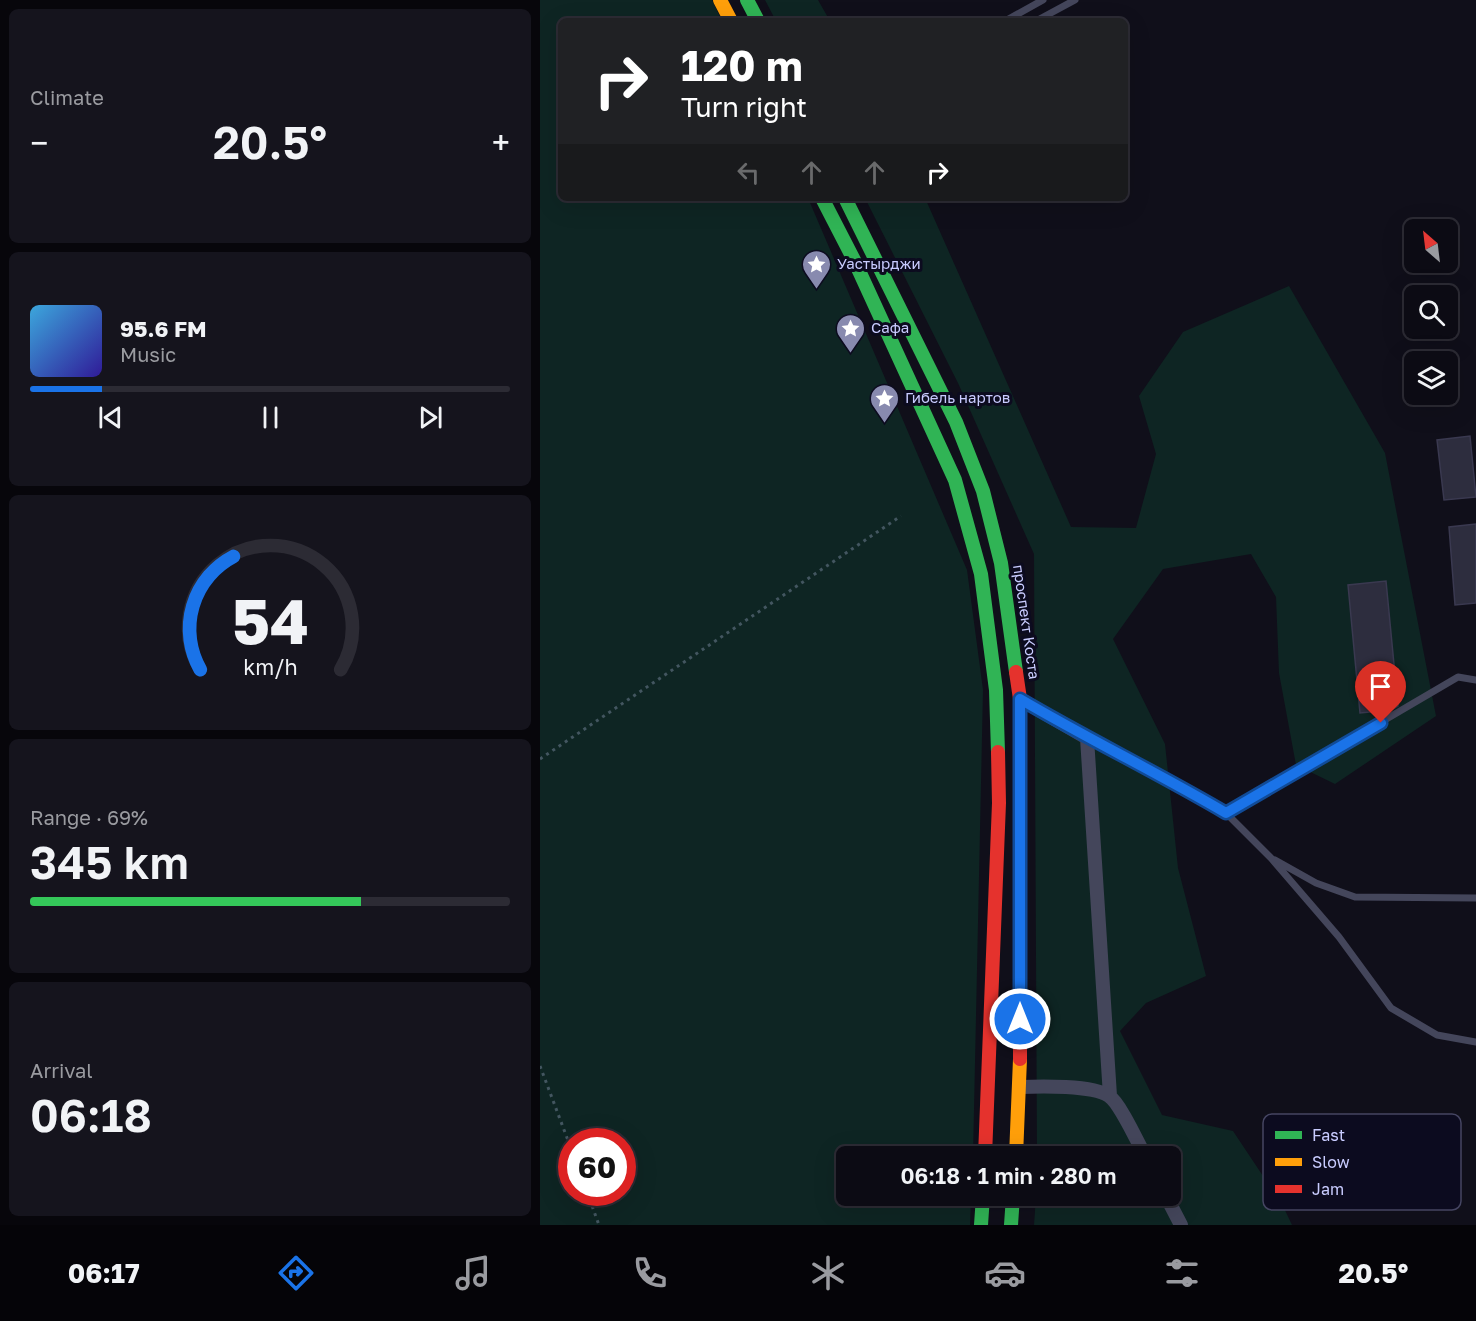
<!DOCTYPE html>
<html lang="en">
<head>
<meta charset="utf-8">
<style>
  :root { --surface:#0c0b14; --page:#15141d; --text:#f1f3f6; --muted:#9a9ba0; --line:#2c2b34; --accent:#1a73e8 }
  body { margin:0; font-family:"Golos Text",sans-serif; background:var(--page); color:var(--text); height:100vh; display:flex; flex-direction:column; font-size:22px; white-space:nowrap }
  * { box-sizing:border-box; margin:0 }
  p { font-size:20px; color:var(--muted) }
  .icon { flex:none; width:33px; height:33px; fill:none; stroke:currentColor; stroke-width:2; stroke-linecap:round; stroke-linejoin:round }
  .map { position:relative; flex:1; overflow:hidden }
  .details { display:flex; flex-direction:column; gap:9px; padding:9px; background:#07060b; width:540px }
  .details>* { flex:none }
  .guide { position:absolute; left:18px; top:18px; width:570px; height:183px; border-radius:9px; box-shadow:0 6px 24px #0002,0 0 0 2px var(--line); background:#202124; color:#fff; overflow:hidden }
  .needle { width:39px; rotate:332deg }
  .controls { position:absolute; left:864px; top:219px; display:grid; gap:12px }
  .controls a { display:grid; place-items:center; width:54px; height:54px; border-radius:9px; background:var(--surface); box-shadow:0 6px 24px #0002,0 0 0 2px var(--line); font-size:30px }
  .speed { position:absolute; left:18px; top:1128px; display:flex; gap:12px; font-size:30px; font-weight:700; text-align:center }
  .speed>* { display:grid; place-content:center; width:78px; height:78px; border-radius:50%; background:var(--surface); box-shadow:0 6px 24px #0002,0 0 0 2px var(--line); line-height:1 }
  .speed .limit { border:9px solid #d22; background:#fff; color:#111 }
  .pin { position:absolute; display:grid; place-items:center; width:51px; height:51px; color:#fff; margin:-62px -26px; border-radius:50% 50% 50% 0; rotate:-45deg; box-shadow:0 0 6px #0007 }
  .pin .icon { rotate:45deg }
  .me { position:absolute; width:66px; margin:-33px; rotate:0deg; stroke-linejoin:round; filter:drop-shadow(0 0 4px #0008) }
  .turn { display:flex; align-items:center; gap:21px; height:126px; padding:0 24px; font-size:27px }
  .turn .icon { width:78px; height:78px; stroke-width:2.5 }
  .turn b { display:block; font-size:42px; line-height:51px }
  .lanes { display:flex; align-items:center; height:57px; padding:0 24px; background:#0003; justify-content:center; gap:30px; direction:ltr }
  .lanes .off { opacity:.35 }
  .big { font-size:45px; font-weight:600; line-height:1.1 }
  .details .tile { flex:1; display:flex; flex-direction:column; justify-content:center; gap:9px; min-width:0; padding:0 21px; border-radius:9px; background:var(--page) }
  .details .dial { align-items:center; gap:0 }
  .dial svg { height:156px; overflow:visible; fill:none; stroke:var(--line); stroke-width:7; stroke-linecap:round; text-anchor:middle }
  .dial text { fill:var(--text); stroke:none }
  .song { display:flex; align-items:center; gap:18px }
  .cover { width:72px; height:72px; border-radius:9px; background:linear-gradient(135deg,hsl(200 70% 55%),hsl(250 70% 35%)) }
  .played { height:6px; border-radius:3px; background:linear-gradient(90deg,var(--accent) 15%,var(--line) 15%) }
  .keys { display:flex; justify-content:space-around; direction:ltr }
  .heat { display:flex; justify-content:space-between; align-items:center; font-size:33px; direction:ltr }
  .charge { height:9px; border-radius:4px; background:linear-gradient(90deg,#34c759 69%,var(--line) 0) }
  .trip { position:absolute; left:296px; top:1146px; width:345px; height:60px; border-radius:9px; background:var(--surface); box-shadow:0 6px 24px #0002,0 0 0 2px var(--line); font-weight:600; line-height:60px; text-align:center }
  .menu { display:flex; height:96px; justify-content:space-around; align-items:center; background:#050408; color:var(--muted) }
  .menu .icon { width:42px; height:42px }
  .menu .active { color:var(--accent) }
  .menu b { font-size:27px; color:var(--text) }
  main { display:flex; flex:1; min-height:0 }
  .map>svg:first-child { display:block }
  .green { fill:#0e2523; fill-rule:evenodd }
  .building { fill:#2d2d3e; stroke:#3a3950; stroke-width:1.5 }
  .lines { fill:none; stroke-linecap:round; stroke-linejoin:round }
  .path { stroke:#435660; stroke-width:3; stroke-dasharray:3 4.5; stroke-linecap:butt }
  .lane { stroke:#44465b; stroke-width:7 }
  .street { stroke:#44465b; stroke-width:14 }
  .fast { stroke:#30b455; stroke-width:14 }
  .slow { stroke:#ff9f0a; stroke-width:14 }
  .jam { stroke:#e5322d; stroke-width:14 }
  .route-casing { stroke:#114b97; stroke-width:15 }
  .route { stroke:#1a73e8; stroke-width:10 }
  .labels { text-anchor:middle; stroke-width:6; stroke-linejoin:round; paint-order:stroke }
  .poi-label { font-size:15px; fill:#c9ccff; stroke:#0c0b1f; text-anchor:start }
  .street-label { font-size:15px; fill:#c9ccff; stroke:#0c0b1f }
  .key { fill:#0c0b1f; stroke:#454562; stroke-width:1.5 }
  .key-label { font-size:16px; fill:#c9ccff }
</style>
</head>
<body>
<main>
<section class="details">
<div class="tile"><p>Climate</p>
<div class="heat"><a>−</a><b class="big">20.5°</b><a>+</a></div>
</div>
<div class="tile">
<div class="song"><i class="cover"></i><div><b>95.6 FM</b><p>Music</p></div></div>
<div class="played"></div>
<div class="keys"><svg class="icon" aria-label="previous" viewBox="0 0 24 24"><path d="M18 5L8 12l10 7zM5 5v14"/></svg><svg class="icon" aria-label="pause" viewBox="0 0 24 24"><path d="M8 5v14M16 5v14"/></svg><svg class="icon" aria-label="next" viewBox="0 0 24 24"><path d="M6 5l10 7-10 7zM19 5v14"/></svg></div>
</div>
<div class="tile dial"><svg viewBox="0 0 100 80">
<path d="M14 69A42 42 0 1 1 86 69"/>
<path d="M14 69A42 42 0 0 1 31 11" stroke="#1a73e8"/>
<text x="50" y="56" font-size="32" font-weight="700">54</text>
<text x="50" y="72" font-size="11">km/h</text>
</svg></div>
<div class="tile"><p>Range · 69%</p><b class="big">345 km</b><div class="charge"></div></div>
<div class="tile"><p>Arrival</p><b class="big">06:18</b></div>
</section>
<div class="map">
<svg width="936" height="1225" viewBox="0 0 936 1225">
  <rect width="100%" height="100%" fill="#100f1a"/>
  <path class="green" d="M0,0H172L182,21H21V198H268L427,570L443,690L433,1156H306V1196H431L430,1225H0ZM32,1142H82V1192H32Z
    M225,0H278L290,21H236Z
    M325,198H385L531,527L596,528L616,454L599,396L643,332L749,286L845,453L896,716L795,784L756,765L739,673L736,597L711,554L623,569L573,639L625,744L638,868L666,976L606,1003L580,1031L622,1115L693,1131L743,1206L752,1225H494L496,1196H630V1156H497L494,554L418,383Z"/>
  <path class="building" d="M930,436L936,497L904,500L897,440Z
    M936,524V603L915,605L909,527Z
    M846,581L858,706L851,710L820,713L808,585Z"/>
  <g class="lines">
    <path class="path" d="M0,759L361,516
      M0,1066L32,1151
      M47,1192L59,1225"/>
    <path class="lane" d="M465,21L503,0
      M496,21L535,0
      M547,738L632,781L686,813L731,858L799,937L851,1008L897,1035L936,1042
      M686,813L918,677L936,680
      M735,860L776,883L815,897L936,898"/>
    <path class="street" d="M480,699L547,738L570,1096
      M480,1087C500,1086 553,1085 569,1096C580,1103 598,1143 605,1156
      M626,1196L641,1225"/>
    <path class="fast" d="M207,0L218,21
      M282,198L315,262L415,480L441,574L456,690L458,752
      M305,198L416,422L443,491L461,563L476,672
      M441,1225L443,1196
      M471,1225L473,1196"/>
    <path class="slow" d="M180,0L191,21
      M476,1156L480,1059"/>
    <path class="jam" d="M476,672L480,699V1059
      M445,1156L459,803L458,752"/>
  </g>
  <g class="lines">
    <defs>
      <path id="route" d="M480,1019V699C548,739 618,773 686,813L841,723"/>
    </defs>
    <use href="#route" class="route-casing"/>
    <use href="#route" class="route"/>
  </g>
  <defs>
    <symbol id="sight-pin" viewBox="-11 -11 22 30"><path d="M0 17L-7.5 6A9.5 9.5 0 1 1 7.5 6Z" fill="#888aaf" stroke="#0c0b1f"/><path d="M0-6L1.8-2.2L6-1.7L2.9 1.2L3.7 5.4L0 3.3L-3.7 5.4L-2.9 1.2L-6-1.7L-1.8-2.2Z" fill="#fff"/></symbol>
  </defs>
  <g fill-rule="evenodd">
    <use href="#sight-pin" x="260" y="248" width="33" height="45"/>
    <use href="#sight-pin" x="294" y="312" width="33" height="45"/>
    <use href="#sight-pin" x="328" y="382" width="33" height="45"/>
  </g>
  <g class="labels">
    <g class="poi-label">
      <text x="297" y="269">Уастырджи</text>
      <text x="331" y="333">Сафа</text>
      <text x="365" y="403">Гибель нартов</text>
    </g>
    <g class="street-label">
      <text transform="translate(486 622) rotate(82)" y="5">проспект Коста</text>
    </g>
  </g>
  <rect x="723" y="1114" width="198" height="96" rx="9" class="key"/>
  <rect x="735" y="1131" width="27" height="8" fill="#30b455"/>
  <rect x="735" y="1158" width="27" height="8" fill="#ff9f0a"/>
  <rect x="735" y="1185" width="27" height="8" fill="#e5322d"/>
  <g class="key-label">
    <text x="772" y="1141">Fast</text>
    <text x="772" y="1168">Slow</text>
    <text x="772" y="1195">Jam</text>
  </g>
</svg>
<div class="controls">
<a><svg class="needle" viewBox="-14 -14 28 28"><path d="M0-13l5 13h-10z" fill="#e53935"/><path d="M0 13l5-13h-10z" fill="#9a9ba0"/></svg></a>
<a><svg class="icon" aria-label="search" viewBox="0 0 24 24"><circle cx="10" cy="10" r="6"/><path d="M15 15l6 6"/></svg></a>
<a><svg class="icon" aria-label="layers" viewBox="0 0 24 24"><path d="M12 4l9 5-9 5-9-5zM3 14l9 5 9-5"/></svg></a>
</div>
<div class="speed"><div class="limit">60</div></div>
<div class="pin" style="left:841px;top:723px;background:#d93025"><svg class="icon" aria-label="arrive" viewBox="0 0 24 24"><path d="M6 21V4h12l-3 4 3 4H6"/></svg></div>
<svg class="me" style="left:480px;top:1019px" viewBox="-20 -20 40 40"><circle r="17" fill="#1a73e8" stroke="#fff" stroke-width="3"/><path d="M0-11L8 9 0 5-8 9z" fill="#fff"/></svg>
<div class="trip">06:18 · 1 min · 280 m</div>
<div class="guide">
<div class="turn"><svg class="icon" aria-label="right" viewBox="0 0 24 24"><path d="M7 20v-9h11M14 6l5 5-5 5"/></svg><div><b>120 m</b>Turn right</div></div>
<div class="lanes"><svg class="icon off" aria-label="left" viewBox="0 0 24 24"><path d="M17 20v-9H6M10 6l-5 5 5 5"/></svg><svg class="icon off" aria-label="ahead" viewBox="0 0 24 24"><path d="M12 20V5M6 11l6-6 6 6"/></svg><svg class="icon off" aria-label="ahead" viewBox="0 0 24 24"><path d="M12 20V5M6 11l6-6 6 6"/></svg><svg class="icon" aria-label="right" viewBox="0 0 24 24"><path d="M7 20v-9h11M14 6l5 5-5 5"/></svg></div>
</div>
</div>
</main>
<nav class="menu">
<b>06:17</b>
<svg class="icon active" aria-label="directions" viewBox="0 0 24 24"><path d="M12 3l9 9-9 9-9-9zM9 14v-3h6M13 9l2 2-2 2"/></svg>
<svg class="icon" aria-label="music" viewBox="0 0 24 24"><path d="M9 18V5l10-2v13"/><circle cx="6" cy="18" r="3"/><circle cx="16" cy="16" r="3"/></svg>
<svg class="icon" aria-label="phone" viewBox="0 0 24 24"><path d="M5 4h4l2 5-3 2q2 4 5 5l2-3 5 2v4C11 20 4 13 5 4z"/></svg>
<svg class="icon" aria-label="climate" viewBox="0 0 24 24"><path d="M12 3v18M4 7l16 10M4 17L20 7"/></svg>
<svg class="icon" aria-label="car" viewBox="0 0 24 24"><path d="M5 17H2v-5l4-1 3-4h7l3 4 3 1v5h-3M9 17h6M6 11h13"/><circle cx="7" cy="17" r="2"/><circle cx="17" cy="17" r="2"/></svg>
<svg class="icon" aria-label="filters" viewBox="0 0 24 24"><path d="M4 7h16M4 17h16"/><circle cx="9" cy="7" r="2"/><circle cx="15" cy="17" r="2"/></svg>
<b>20.5°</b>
</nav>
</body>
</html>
